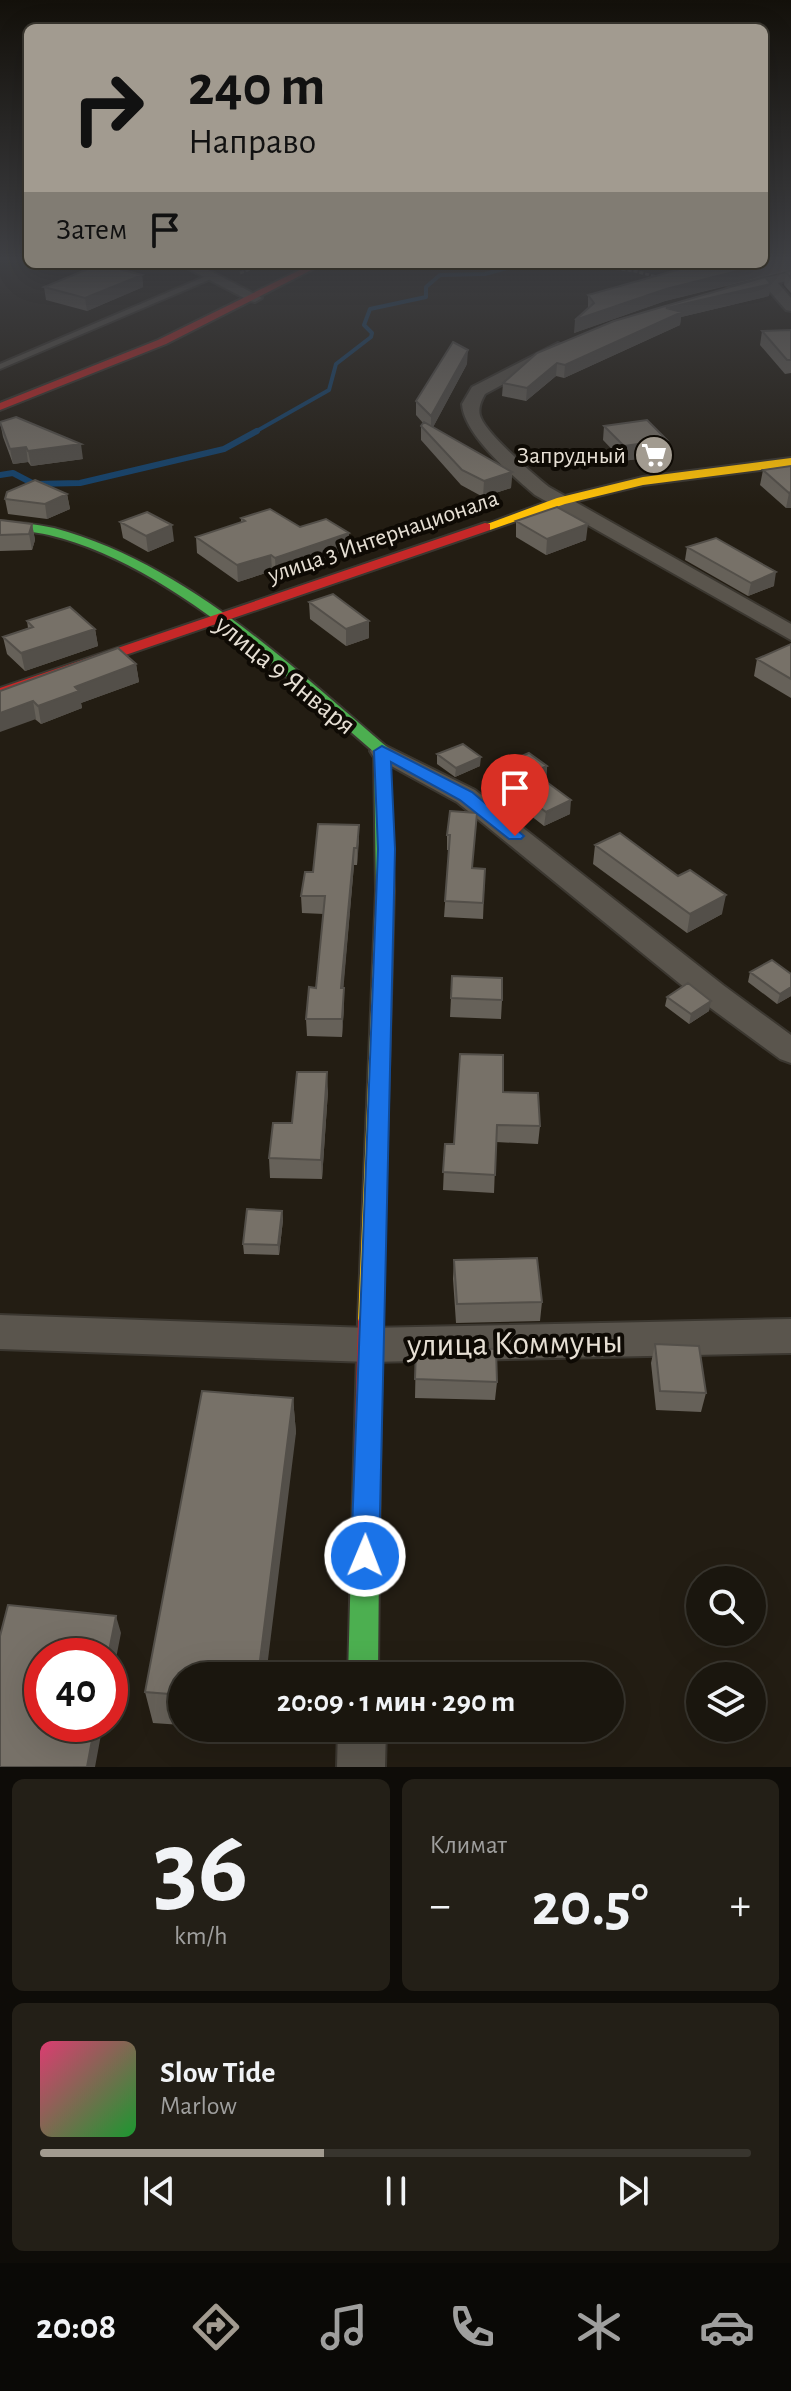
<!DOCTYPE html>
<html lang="ru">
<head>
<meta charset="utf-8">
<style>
  :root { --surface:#1a160e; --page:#231f17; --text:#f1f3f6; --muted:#9f9f9e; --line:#38352e; --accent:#a29b90 }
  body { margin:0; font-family:"Alegreya Sans",sans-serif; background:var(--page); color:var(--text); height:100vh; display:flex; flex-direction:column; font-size:30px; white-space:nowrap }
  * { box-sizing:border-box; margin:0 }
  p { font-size:26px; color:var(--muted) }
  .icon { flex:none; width:44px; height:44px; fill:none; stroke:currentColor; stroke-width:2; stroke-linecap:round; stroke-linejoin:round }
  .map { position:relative; height:1767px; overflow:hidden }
  .sheet { display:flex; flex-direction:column; gap:12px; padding:12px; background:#0e0c08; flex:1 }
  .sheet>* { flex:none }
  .hud { position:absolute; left:24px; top:24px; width:744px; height:244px; border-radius:12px; box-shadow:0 8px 32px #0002,0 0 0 2px var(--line); background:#a29b90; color:#111; overflow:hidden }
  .controls { position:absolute; left:686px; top:1566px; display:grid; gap:16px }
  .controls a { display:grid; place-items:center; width:80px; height:80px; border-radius:50%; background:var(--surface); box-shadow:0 8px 32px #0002,0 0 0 2px var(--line); font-size:40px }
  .speed { position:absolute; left:24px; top:1638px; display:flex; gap:16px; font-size:40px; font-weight:700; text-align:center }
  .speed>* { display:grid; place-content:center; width:104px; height:104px; border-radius:50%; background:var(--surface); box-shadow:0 8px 32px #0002,0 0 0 2px var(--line); line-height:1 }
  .speed .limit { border:12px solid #d22; background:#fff; color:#111 }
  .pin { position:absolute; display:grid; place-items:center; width:68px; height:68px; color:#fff; margin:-82px -34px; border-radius:50% 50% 50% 0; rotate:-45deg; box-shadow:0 0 8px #0007 }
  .pin .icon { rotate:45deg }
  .me { position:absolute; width:88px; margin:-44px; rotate:1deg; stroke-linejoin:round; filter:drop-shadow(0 0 6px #0008) }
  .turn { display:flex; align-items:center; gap:28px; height:168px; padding:0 32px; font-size:36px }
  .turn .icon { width:104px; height:104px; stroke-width:2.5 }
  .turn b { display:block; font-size:56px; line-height:68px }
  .then { display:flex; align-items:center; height:76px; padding:0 32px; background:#0003; gap:16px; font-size:30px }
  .big { font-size:60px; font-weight:700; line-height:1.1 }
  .sheet .card { flex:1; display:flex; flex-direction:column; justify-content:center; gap:12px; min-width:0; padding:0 28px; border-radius:12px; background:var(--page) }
  .sheet .dial { align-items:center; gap:0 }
  .dial b { font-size:104px; line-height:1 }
  .song { display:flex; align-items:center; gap:24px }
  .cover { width:96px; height:96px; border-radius:12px; background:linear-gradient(135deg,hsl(340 70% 55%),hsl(130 70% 35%)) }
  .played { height:8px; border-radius:4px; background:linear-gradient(90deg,var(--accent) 40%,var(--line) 40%) }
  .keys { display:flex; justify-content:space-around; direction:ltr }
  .heat { display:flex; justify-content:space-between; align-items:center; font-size:44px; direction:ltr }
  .sheet .tiles { flex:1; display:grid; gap:12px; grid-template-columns:1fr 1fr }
  .card:last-child { grid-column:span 2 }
  .trip { position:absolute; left:168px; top:1662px; width:456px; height:80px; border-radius:40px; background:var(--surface); box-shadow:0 8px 32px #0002,0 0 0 2px var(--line); font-weight:700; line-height:80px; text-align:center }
  .tab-bar { display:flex; height:128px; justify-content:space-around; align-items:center; background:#0a0906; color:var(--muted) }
  .tab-bar .icon { width:56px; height:56px }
  .tab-bar .current { color:var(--accent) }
  .tab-bar b { font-size:36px; color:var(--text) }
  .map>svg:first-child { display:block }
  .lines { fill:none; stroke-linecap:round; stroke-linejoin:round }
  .stream-far1 { stroke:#14436d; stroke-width:4 }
  .stream { stroke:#14436d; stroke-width:6 }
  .lane-casing { stroke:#3b3730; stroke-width:4 }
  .street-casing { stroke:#3b3730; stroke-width:4 }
  .fast-casing { stroke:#3b3730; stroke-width:4 }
  .slow-casing { stroke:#3b3730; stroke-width:4 }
  .jam-casing { stroke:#3b3730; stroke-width:4 }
  .path { stroke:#5e5952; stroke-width:3; stroke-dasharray:4 2; stroke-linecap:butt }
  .lane { fill:#5a554d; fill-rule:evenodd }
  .street { fill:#5a554d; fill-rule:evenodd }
  .fast { fill:#4caf50; fill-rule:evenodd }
  .slow { fill:#ffc107; fill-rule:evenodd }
  .jam { fill:#c62828; fill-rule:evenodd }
  .wall { fill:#666159 }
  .shaded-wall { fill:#534f49 }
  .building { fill:#777168; stroke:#534f49; stroke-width:2 }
  .route { fill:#1a73e8; stroke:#114b97; stroke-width:2 }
  .labels { text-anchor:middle; stroke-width:8; stroke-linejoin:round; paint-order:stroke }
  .far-poi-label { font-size:24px; fill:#e6dfd4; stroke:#0e0a04; text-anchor:end }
  .far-street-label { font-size:24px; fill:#e6dfd4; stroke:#0e0a04 }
  .street-label { font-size:28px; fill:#e6dfd4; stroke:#0e0a04 }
  .near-street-label { font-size:34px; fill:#e6dfd4; stroke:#0e0a04 }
</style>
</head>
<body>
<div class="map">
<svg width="791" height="1767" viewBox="0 0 791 1767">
  <rect width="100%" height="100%" fill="#231d13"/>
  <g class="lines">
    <path class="stream-far1" d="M253,433L329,390L336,364L371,337L372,333L364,325L370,309L426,297V287L440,275L485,274L522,264"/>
    <path class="stream" d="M0,475L13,473L34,484L80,483L224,449L257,431"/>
    <defs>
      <path id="lane" d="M211,274L218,276L0,369V364Z"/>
      <path id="street" d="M179,264H197L262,298L255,302L250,301Z
        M791,272V280L778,283L791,298V311L786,310L765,286L733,293L726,289L728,286Z
        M558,343L566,348L564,351L485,394C481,401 477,410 481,418C488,435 534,475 549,487L791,624V640L535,495C512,475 464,435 462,404L472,387Z
        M382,744L475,790L723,985L791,1035V1063L780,1059L701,1001L457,802L373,756L370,751L373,746Z
        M0,1315L369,1328L791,1319V1353L369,1362L0,1349Z
        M338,1728H386L385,1767H337Z"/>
      <path id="fast" d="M0,521C18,523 37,524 54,528C184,563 288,663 388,748L394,891L391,895L385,897L376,891L374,752C284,675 167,563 49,535C33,531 16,531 0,529Z
        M365,1551L375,1555L379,1565L378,1676H348L351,1565L355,1555Z"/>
      <path id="slow" d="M791,458V466L643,485L565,504L490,530L479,527L557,498L643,477Z
        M385,885L394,891L382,1321L379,1329L370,1332L361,1329L358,1321L376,891Z"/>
      <path id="jam" d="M312,264H323L166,344L0,410V403L158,340Z
        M485,523L490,524V530L0,698V688Z
        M370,1310L379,1313L382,1321L379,1565L375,1575L365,1579L355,1575L351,1565L358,1321L361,1313Z"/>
    </defs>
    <use href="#lane" class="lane-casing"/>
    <use href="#street" class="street-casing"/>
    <use href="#fast" class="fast-casing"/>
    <use href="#slow" class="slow-casing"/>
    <use href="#jam" class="jam-casing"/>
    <path class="path" d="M580,264L635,271L660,278
      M240,273L263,264"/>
    <use href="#lane" class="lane"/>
    <use href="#street" class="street"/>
    <use href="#fast" class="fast"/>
    <use href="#slow" class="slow"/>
    <use href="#jam" class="jam"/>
  </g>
  <path class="wall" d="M791,260V270L665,301L574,333L588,308V295Z
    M791,271V293L784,285L786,272Z
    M142,275L143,287L87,311L46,300L44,287Z
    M769,296L681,317L680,325L564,378L556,376L526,401L502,396L503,383L614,321Z
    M791,330V373L785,374L760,345L762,331Z
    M467,364L433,427L512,472L511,488L483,497L461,485L421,440V426L423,423L416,415V401Z
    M0,422L83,459L31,466L28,462L13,464L3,437Z
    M604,426L667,440L665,455L623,461L603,440Z
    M791,466V508H786L760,485L763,470Z
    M67,494L70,509L47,519L8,514L5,499Z
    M241,518L300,527L349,549L276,574L272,571L238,582L197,553L196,537L241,523Z
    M0,520L32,524L35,540L32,550L0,551Z
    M516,521L586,540L546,555L516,537Z
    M120,522L174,541L148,552L123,538Z
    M687,547L774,586L748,596L685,560Z
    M309,602L369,638L346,646L310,619Z
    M27,621L95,629L98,646L25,671L7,654L3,637L28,628Z
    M791,644V698L754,676L757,659Z
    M136,664L139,682L81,703L82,708L41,724L0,691Z
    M437,754L480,766L455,777L437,764Z
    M547,766L546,780L570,814L544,826L490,784V769Z
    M450,811L473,868L485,869L483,919L444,917L449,850H447V835Z
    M359,825L357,865H354L343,988L344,1006L342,1037L307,1036L306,1019L316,988L324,914L302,913L301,896L313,872Z
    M595,845L722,914L687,933L593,864Z
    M750,972L791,974V996L777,1004L748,982Z
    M452,976L502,1000L501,1019L450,1017Z
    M667,997L709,1011L689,1024L665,1006Z
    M328,1091L322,1179L270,1178L269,1158L292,1123Z
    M503,1092L540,1126L538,1144L496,1142L494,1193L443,1190L445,1144H454Z
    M282,1211L283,1220L279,1255L244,1254L243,1244Z
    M454,1260L542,1302L540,1321L456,1323L453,1279Z
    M655,1344L706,1393L701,1412L656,1410L651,1363Z
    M416,1347L497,1382L495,1400L415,1398Z
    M293,1398L296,1433L182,1676V1725L153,1723L145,1692Z
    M216,1728H260V1731Z"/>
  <path class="shaded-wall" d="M781,260H791L790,269L665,301L574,333L575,320L666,289Z
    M142,275L143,287L87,311L85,298Z
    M771,284L769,296L681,317L680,325L564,378L565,365L666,308Z
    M468,350L467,364L431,431V416Z
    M557,363L556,376L526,401L527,388Z
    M667,440L665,455L623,461L624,446Z
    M81,444L83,459L31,466L28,451Z
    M26,447L28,462L13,464L10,449Z
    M512,472L511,488L483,497L484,481Z
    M791,492V508H786L789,493Z
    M67,494L70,509L47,519L45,504Z
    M32,524L35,540L32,550L29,534Z
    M588,524L586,540L546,555L547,539Z
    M172,525L174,541L148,552L146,536Z
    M349,533V549L276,574L275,558Z
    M271,555L272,571L238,582L237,565Z
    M776,572L774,586L748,596L751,583Z
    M369,621V638L346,646V629Z
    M95,629L98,646L25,671L21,653Z
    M136,664L139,682L81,703L82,708L41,724L38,706L75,687Z
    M33,701L36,719L0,732V713Z
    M481,757L480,766L455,777L456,768Z
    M547,766L546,780L533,772Z
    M571,800L570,814L544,826L546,812Z
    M359,825V842L357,865V848Z
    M354,848V865L342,1005L341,988Z
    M726,895L722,914L687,933L690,914Z
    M791,987V996L777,1004L780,994Z
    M344,988V1006L342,1037V1019Z
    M711,1001L709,1011L689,1024L691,1014Z
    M327,1072L328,1091L322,1179L321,1160Z
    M282,1211L283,1220L279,1255L278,1245Z
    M293,1398L296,1433L266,1676H258Z
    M116,1616L121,1633L110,1689V1656H108Z
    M95,1724H103L95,1767H87Z"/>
  <path class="building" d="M764,260H781L666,289L575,320L594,303L588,295L698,264H764Z
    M100,264L142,275L85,298L44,287Z
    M791,271V278L786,272Z
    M765,277L771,284L666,308L682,312L565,365L557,363L527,388L503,383L537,353L614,321Z
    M791,330V360H787L762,331Z
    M453,342L468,350L431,416L416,401Z
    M16,417L81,444L28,451L26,447L10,449L0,422Z
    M647,420L667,440L624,446L604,426Z
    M424,422L512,472L484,481L462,470L421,426Z
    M791,466V492L789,493L763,470Z
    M35,480L67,494L45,504L5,499L7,492Z
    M557,507L588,524L547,539L516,521Z
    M270,509L300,527L326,519L349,533L275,558L271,555L237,565L196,537L245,521L241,518Z
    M147,512L172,525L146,536L120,522Z
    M0,520L32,524L29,534L0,535Z
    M716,538L776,572L751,583L687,547Z
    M333,594L369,621L346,629L309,602Z
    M70,607L95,629L21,653L3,637L33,627L27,621Z
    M791,644V679L757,659Z
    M118,648L136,664L75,687L79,691L38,706L33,701L0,713V691Z
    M463,744L481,757L456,768L437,754Z
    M529,753L547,766L533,772L571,800L546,812L490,769Z
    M450,811L477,813L472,868L485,869L483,903L445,901L450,835H447Z
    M318,824L359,825L357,848H354L341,988H344L342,1019H306L309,987L316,988L325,896H301L305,872H313Z
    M620,833L678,876L690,870L726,895L690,914L595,845Z
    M772,960L791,974V987L780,994L750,972Z
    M452,976L502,978V1000L451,998Z
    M688,983L711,1001L691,1014L667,997Z
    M460,1054L503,1055V1092L538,1093L540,1126L497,1125L495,1175L443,1172L445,1144H454Z
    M297,1072H327L321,1160L269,1158L273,1123H292Z
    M247,1209L282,1211L278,1245L243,1244Z
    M537,1258L542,1302L457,1304L454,1260Z
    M655,1344L699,1346L706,1393L660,1391Z
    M416,1347L496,1349L497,1382L415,1379Z
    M202,1391L293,1398L258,1676H182V1695L145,1692Z
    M8,1605L116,1616L108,1656H42V1724H95L87,1767H0V1636Z"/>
  <linearGradient id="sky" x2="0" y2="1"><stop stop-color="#13100a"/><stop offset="0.51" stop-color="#3f4044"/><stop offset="1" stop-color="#3f4044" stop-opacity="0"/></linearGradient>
  <rect width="791" height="507" fill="url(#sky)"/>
  <path class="route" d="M382,746L472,792L524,836L521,839H509L460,800L391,762L395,849L379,1556L375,1566L365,1570L355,1566L351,1556L378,849L374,751Z"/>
  <defs>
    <symbol id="supermarket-disc" viewBox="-11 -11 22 22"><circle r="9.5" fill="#a29b90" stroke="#0e0a04"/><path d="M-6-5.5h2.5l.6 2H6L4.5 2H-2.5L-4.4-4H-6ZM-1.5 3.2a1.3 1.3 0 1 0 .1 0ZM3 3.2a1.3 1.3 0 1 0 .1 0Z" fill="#fff"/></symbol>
  </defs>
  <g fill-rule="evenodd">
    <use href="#supermarket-disc" x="632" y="433" width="44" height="44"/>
  </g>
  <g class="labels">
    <g class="far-poi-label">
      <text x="626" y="463">Запрудный</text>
    </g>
    <g class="far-street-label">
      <text transform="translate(383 536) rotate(-19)" y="8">улица 3 Интернационала</text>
    </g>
    <g class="street-label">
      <text transform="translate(286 674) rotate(39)" y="10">улица 9 Января</text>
    </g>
    <g class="near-street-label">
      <text transform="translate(515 1342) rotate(-1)" y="12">улица Коммуны</text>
    </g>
  </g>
</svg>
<div class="controls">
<a><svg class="icon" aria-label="search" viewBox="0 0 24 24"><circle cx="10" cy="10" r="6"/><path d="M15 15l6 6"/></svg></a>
<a><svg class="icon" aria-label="layers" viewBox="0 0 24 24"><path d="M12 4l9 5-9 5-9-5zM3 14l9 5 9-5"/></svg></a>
</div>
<div class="speed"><div class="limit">40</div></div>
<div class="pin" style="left:515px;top:836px;background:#d93025"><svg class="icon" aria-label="arrive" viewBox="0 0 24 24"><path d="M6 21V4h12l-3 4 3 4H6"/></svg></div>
<svg class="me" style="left:365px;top:1556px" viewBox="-20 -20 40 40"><circle r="17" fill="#1a73e8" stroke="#fff" stroke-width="3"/><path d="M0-11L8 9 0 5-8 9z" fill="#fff"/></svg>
<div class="trip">20:09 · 1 мин · 290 m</div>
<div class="hud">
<div class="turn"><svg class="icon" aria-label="right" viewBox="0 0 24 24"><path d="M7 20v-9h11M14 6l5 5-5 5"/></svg><div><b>240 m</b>Направо</div></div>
<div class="then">Затем<svg class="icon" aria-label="arrive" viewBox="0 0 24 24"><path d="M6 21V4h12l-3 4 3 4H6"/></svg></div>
</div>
</div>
<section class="sheet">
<div class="tiles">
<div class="card dial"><b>36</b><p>km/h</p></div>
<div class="card"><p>Климат</p>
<div class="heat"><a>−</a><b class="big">20.5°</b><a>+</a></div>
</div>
<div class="card">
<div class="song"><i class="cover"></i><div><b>Slow Tide</b><p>Marlow</p></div></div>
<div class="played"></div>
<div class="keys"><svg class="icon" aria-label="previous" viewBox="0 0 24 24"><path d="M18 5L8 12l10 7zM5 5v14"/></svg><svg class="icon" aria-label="pause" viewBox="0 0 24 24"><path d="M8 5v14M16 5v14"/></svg><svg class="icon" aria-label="next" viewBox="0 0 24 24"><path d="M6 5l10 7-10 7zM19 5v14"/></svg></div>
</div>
</div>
</section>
<nav class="tab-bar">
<b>20:08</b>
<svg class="icon current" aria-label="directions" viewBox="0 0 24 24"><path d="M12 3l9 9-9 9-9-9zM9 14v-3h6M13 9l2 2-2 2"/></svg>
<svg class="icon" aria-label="music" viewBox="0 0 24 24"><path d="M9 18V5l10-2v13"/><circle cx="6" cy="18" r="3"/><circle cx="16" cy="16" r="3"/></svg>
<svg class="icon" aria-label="phone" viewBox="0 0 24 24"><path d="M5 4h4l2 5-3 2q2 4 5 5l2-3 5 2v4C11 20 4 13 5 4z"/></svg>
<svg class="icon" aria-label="climate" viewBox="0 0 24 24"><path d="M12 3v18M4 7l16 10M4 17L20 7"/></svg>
<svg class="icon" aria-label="car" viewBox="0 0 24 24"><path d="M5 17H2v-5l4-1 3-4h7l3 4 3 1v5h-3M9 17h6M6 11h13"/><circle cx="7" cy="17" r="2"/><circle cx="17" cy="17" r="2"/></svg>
</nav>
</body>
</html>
